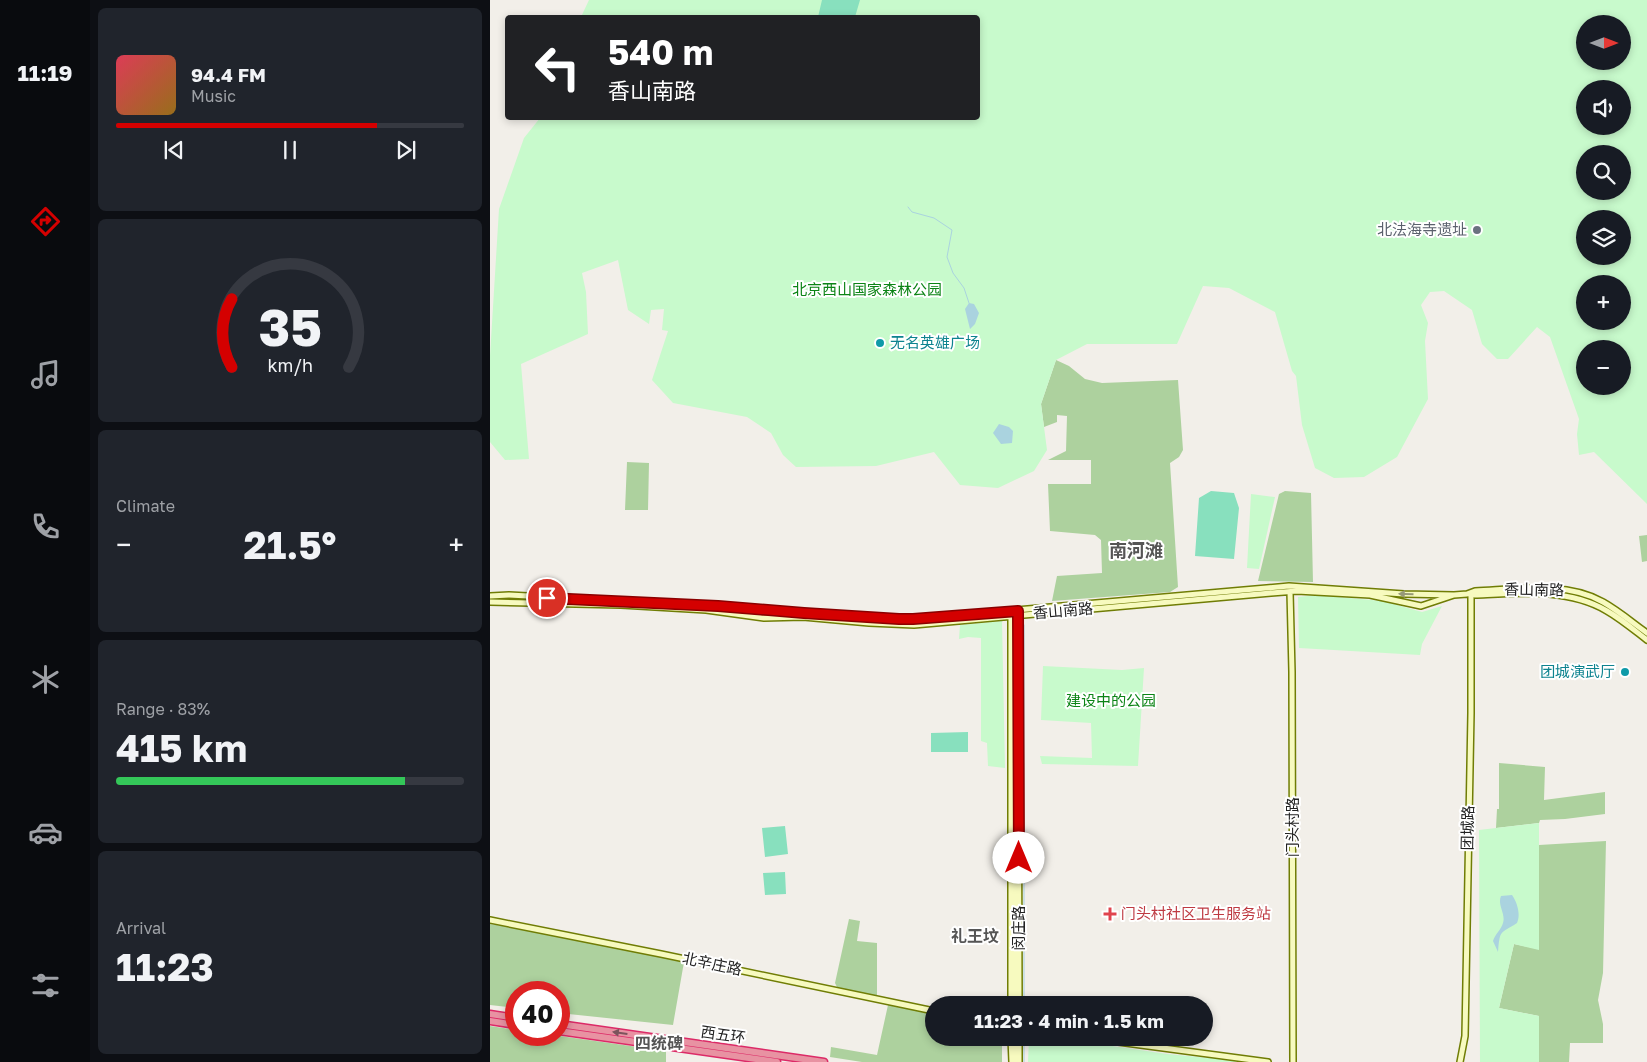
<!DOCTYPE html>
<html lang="en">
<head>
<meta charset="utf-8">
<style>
  :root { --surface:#171b24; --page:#20242c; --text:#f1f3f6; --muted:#9ea1a6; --line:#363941; --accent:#d40000 }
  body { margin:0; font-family:"Golos Text","Noto Sans SC",sans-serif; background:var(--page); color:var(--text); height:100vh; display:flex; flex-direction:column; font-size:19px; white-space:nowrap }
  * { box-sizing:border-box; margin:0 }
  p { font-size:16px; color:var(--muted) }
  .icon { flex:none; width:28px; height:28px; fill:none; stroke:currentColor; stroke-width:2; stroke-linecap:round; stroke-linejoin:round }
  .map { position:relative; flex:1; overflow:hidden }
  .side { display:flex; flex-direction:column; gap:8px; padding:8px; background:#0d0f14; width:400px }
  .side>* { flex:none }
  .guide { position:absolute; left:15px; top:15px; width:475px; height:105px; border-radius:5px; box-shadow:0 2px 8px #0003; background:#202124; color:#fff; overflow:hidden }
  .needle { width:32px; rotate:90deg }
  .buttons { position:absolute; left:1086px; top:15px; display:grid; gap:10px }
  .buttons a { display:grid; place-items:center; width:55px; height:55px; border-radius:50%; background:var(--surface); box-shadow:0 2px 8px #0003; font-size:25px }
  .speed { position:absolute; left:15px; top:981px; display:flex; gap:10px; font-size:25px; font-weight:700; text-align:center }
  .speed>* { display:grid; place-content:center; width:65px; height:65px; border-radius:50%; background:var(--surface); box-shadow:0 2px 8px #0003; line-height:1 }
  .speed .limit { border:8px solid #d22; background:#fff; color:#111 }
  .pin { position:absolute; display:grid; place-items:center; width:42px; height:42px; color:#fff; margin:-21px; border:2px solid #fff; border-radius:50%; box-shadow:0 1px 5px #0007 }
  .me { position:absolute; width:55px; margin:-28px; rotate:0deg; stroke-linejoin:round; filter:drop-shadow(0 0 4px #0008) }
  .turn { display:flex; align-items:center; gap:18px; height:105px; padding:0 20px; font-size:22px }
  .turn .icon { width:65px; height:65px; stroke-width:2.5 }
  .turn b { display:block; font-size:35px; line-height:42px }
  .big { font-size:38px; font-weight:700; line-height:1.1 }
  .side .widget { flex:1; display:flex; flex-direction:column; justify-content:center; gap:8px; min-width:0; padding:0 18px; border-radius:8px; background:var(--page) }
  .side .dial { align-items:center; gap:0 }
  .dial svg { height:130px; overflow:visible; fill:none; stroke:var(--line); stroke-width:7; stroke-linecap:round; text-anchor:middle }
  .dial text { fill:var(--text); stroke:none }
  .song { display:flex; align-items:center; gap:15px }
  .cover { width:60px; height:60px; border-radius:8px; background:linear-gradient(135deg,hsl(350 70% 55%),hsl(40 70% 35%)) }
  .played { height:5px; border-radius:2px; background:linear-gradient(90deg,var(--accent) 75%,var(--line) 75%) }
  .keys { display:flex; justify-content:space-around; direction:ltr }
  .heat { display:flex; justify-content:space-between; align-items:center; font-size:28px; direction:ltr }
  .charge { height:8px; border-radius:4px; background:linear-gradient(90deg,#34c759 83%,var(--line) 0) }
  .trip { position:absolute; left:435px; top:996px; width:288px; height:50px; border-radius:25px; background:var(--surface); box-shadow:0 2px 8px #0003; font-weight:700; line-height:50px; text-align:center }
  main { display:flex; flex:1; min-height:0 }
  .menu { display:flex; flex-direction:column; width:90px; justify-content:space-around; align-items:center; background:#090b0e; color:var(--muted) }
  .menu .icon { width:35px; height:35px }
  .menu .current { color:var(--accent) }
  .menu b { font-size:22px; color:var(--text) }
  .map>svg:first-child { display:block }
  .forest { fill:#add19e }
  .park { fill:#c8facc; fill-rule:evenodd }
  .pitch { fill:#88e0be }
  .water { fill:#aad3df }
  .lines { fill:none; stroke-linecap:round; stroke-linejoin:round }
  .stream { stroke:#aad3df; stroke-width:1 }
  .secondary-casing { stroke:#707d05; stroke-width:8 }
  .highway-casing { stroke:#dc2a67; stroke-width:9 }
  .secondary { stroke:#f7fabf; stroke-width:5 }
  .highway { stroke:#e892a2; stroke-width:6 }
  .oneway { fill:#979978 }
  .oneway2 { fill:#7b545c }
  .route-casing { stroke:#8a0000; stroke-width:12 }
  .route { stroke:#d40000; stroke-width:9 }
  .worship-dot { fill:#6b7280; stroke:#fff; stroke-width:2 }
  .culture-dot { fill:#0f9aa8; stroke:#fff; stroke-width:2 }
  .health-dot { fill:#e0444e; stroke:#fff; stroke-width:2 }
  .labels { text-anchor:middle; stroke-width:4; stroke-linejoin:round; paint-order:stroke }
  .worship-label { font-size:15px; fill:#5b616d; stroke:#fff; text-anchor:end }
  .park-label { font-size:15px; fill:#0c8416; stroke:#fff }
  .culture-label { font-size:15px; fill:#0d838f; stroke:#fff; text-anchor:start }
  .street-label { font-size:15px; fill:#222; stroke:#fff }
  .health-label { font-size:15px; fill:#be3a42; stroke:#fff; text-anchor:start }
  .neighbourhood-label { font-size:16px; font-weight:bold; fill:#555; stroke:#fff }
  .quarter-label { font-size:18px; font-weight:bold; fill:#555; stroke:#fff }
</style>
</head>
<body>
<main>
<nav class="menu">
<b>11:19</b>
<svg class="icon current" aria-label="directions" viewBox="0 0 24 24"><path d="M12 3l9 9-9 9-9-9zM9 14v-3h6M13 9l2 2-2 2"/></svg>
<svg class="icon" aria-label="music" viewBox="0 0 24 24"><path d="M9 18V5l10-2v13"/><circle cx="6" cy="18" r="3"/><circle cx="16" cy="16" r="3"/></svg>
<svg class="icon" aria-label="phone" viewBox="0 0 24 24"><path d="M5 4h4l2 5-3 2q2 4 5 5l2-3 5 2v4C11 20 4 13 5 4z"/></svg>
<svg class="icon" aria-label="climate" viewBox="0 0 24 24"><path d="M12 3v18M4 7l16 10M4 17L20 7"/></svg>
<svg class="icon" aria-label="car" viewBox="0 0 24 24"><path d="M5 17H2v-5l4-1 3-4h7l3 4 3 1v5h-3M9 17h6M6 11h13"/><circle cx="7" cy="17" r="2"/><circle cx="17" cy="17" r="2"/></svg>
<svg class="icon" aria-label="filters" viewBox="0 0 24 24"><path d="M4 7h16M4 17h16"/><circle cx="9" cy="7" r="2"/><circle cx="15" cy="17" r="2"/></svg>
</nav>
<section class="side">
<div class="widget">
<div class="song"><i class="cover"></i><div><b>94.4 FM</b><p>Music</p></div></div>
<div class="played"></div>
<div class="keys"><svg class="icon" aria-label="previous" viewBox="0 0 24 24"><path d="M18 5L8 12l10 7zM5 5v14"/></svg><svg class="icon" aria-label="pause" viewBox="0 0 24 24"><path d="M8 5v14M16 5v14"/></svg><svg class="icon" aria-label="next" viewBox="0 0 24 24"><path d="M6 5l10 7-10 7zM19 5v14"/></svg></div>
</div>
<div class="widget dial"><svg viewBox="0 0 100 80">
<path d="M14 69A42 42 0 1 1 86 69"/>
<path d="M14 69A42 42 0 0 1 14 27" stroke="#d40000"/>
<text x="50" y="56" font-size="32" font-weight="700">35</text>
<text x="50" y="72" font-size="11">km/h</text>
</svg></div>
<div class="widget"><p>Climate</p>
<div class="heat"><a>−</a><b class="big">21.5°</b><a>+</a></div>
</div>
<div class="widget"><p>Range · 83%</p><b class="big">415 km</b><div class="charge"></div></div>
<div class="widget"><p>Arrival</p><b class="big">11:23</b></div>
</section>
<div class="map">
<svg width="1157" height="1062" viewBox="0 0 1157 1062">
  <rect width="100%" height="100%" fill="#f2efe9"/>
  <path class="forest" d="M566,360L579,366L595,379L612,383L688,380L693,450L689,457L680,463L688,587L680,592L562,601L567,576L612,573L611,540L605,535L560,531L558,484H601V460H558L576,451L577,416L567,415V422L554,427L551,404Z
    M137,462L159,463L158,510H135Z
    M795,491L821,493L823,582L768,581L789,494Z
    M1157,535V561L1152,562L1149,536Z
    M1009,763L1055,767L1054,800L1115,792V814L1075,819L1050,820L1049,823L1006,828L1007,809H1009Z
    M1116,841L1113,973L1108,1000L1113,1024V1043H1080L1079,1062H1049V1016L1009,1008L1024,944L1049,949V845Z
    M359,919L370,921L367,941L387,943V997L347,987L345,983Z
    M0,924L34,929L194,962L183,1025L69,1013V992H26V1008L0,1005Z
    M398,1005L444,1014V1038H512V1062H372L340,1057L341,1047L387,1055Z
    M0,1026L26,1030V1035H63L176,1051V1062H0Z"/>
  <path class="park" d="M99,0H1157V504L1104,452L1089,455L1087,434L1089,419L1060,337L1047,327L1018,359H1007L992,344L982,310L954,291L940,292L931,305L938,323L935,341L938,399L907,457L874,477L844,478L825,468L812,425L806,376L802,371L785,312L739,288L713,286L687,344H597L566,360L551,404L557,450L544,471L508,488L470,485L444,452L386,466L306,467L293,455L281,433L257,417L183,403L162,380L178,331L172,330L174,309L161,310L159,324L138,310L128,260L92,273L96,292L98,334L31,364L39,459L15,460L0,442V356L9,209L34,138L50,118H488V18L91,17ZM1095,24H1132V61H1095ZM1095,89H1132V126H1095ZM1095,154H1132V191H1095ZM1095,219H1132V256H1095ZM1095,284H1132V321H1095ZM1095,349H1132V386H1095Z
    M761,494L785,497L769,569L757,568Z
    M826,595L893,601L932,612L952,606L932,644L930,655L809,648L808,597Z
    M512,621L515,768L498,766L497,743L491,741V638L478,637L469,639L470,625Z
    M553,666L632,670L654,668L648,766L552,764L550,756L602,758L601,723L551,720Z
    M1049,823V950L1024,944L1009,1008L1049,1016V1062H990L989,830Z
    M539,1038H568L677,1054L763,1062H538Z"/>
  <path class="pitch" d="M332,0H370L365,17H328Z
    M721,491L744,493L749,508L744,559L705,556L709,498Z
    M478,732V752H441V733Z
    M295,826L298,854L275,857L272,828Z
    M295,872L296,894L275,895L273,873Z"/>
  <path class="water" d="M479,303L484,304L489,313L485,324L480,329L475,309Z
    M509,424L519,427L523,431L522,443L511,444L503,433Z
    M1022,895C1027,902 1031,914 1027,923C1010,934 1010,929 1008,952L1003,941C1005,934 1011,930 1013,923C1016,914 1007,905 1011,896Z"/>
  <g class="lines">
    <path class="stream" d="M418,207L422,212L444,218L462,230L457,257L463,273L474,288L479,303
      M534,625V1005
      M534,1038V1062"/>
    <defs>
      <path id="secondary" d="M800,592L802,672L803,1062
        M981,593L985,595C1029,593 1078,588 1117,611C1131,619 1144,630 1157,640
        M0,596L19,595L228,606L379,618L423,619L799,586L914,594L964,595
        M0,602L131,605L216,610L274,618L313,617L379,623L424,625L781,593L807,591L880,595L931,606L964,595L977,594L985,591C1027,589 1076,581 1113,602C1129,611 1143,623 1157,633
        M525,613V1005
        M528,613L529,1005
        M521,614V1005
        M0,920L171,954L444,1011
        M521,1038L522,1062
        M525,1038V1062
        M529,1038V1062
        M598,1038L778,1062
        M970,1062L975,1036L981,713V593"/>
      <path id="highway" d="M0,1014L26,1018
        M0,1021L26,1025
        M69,1024L334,1062
        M69,1031L287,1062"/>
    </defs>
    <use href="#secondary" class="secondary-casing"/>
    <use href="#highway" class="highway-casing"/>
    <use href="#secondary" class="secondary"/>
    <use href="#highway" class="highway"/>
  </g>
  <defs><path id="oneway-solid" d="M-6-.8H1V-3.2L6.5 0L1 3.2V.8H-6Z" transform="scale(1.25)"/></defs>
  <use class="oneway" href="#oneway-solid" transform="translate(916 594) rotate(-179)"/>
  <use class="oneway2" href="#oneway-solid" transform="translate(130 1033) rotate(-172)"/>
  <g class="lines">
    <defs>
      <path id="route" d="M57,598L228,606L314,613L409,619H423L528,611L529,858"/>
    </defs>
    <use href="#route" class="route-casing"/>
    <use href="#route" class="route"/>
  </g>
  <circle class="worship-dot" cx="987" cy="230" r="5"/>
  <g class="culture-dot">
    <circle cx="390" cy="343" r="5"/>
    <circle cx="1135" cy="672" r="5"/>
  </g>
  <path class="health-dot" d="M617.5 906.5h5v5h5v5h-5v5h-5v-5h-5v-5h5z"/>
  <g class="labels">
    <g class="worship-label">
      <text x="977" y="235">北法海寺遗址</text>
    </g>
    <g class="park-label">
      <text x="377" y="295">北京西山国家森林公园</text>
      <text x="621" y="706">建设中的公园</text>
    </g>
    <g class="culture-label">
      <text x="400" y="348">无名英雄广场</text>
      <text x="1125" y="677" text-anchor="end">团城演武厅</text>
    </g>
    <g class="street-label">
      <text transform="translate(1044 590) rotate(1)" y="5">香山南路</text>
      <text transform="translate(573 611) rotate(-5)" y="5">香山南路</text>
      <text transform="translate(803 827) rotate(-90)" y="5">门头村路</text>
      <text transform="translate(978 828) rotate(-89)" y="5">团城路</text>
      <text transform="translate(529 928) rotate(-90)" y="5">闵庄路</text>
      <text transform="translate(222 964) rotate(12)" y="5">北辛庄路</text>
      <text transform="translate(233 1035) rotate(8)" y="5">西五环</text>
    </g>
    <g class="health-label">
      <text x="631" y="919">门头村社区卫生服务站</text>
    </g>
    <g class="neighbourhood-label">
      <text x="485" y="942">礼王坟</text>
      <text x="169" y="1049">四统碑</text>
    </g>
    <g class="quarter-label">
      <text x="646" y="557">南河滩</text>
    </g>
  </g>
</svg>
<div class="buttons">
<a><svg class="needle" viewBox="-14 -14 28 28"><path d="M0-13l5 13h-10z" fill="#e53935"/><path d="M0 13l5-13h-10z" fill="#9ea1a6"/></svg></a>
<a><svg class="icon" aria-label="sound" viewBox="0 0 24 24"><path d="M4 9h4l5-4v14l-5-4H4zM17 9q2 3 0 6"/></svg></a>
<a><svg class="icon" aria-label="search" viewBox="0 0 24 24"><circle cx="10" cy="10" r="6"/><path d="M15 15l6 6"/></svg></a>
<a><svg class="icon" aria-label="layers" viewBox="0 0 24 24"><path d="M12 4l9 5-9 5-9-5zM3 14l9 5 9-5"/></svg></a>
<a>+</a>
<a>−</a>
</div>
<div class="speed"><div class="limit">40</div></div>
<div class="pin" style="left:57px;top:598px;background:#d93025"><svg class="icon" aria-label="arrive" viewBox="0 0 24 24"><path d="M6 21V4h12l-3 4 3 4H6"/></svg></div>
<svg class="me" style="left:529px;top:858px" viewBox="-20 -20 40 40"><circle r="19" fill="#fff"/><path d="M0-13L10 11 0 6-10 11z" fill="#d40000"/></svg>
<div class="trip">11:23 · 4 min · 1.5 km</div>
<div class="guide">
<div class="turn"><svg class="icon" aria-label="left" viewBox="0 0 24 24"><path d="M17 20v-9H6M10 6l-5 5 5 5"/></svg><div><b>540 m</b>香山南路</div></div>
</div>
</div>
</main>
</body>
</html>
